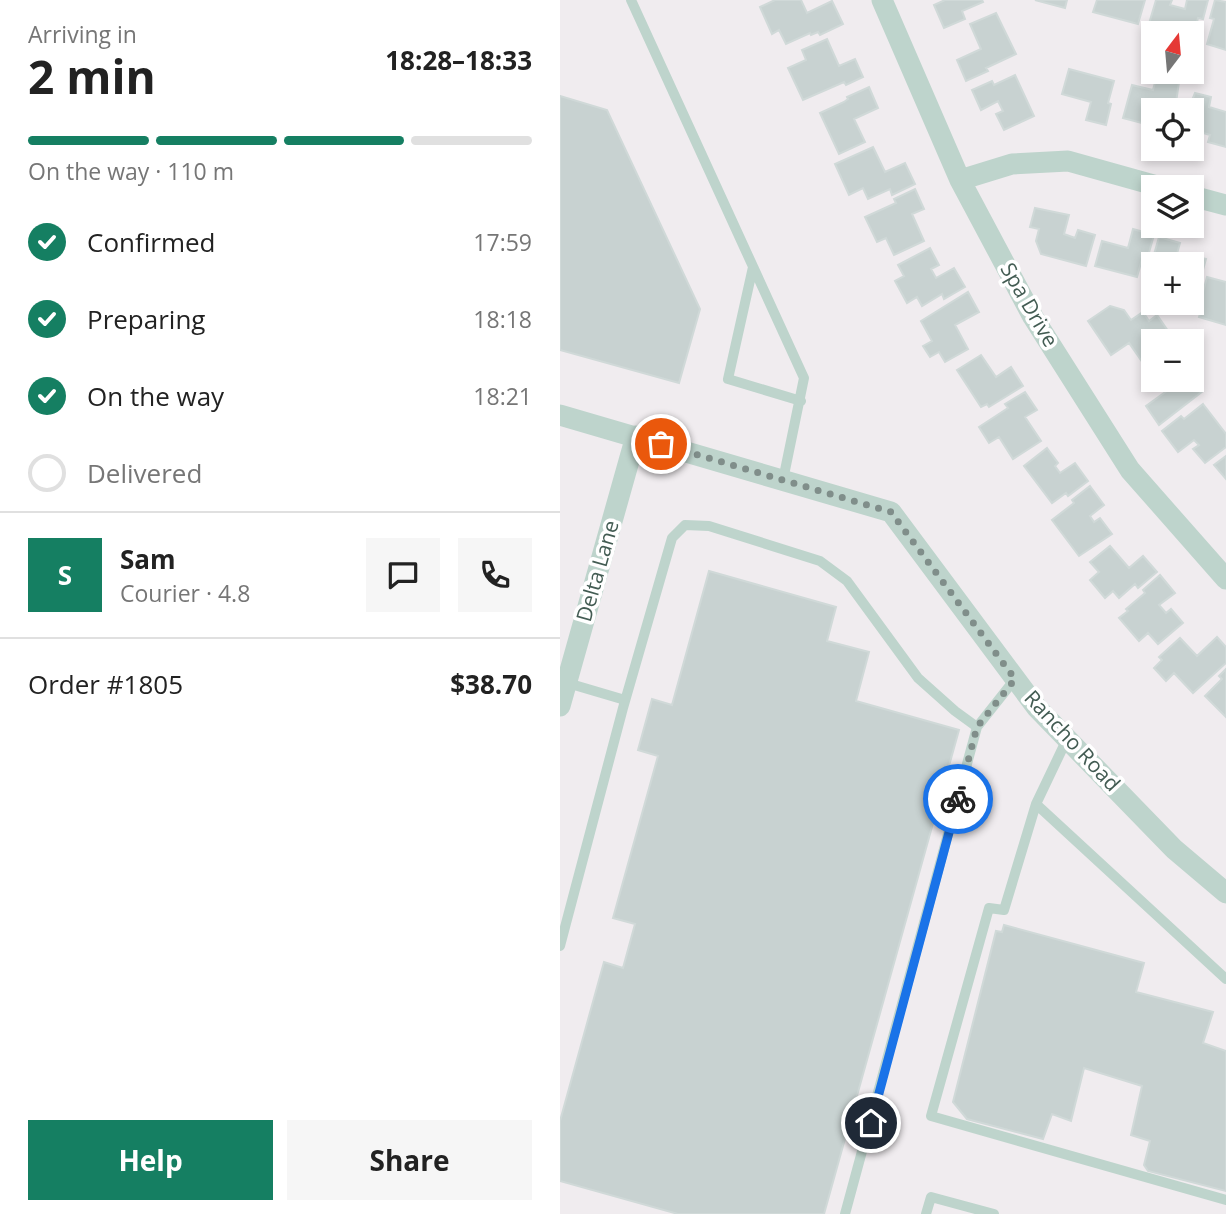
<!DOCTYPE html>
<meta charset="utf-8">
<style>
:root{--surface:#fff;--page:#f6f6f6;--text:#222;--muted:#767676;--line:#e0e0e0;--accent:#157f62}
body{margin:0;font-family:"Open Sans",sans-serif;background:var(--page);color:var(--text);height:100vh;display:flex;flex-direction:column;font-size:26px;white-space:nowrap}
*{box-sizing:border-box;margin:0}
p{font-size:23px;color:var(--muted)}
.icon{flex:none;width:38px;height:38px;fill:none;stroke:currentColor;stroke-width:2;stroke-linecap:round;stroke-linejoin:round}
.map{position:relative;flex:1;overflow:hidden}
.panel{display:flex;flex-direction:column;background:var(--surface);width:560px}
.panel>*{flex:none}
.needle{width:46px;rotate:16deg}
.buttons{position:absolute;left:581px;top:21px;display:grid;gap:14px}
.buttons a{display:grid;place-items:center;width:63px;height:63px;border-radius:0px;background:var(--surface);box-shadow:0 4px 10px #0003;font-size:35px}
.pin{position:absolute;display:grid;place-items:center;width:60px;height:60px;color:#fff;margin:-30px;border:4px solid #fff;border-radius:50%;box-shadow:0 2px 7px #0007}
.courier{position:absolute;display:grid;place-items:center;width:70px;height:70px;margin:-35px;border:5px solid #1a73e8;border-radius:50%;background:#fff;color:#222;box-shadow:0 2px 9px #0007}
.summary em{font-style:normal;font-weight:700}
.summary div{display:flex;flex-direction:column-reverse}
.summary{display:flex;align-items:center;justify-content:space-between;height:119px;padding:0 28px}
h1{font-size:46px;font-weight:700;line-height:52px}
.bar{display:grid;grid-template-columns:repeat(4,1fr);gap:10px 7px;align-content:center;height:84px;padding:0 28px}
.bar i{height:9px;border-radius:5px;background:var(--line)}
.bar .active{background:var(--accent)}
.bar p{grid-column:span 4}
.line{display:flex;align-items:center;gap:18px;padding:0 28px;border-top:2px solid var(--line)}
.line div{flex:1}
.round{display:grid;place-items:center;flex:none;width:74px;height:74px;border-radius:0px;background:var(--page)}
ol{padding:0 28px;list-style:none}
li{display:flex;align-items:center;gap:21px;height:77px}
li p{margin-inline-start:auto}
li .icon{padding:7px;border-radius:50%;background:var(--accent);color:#fff;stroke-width:4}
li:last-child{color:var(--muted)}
li i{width:38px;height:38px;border:4px solid var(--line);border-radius:50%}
.action{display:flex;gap:14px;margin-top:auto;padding:14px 28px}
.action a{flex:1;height:80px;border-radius:0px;background:var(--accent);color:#fff;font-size:28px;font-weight:700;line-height:80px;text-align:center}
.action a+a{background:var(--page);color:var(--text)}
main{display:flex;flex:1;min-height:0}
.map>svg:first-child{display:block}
.building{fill:#c8d2d1;stroke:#d0d9d8;stroke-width:2}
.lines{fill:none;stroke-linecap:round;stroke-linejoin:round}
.service{stroke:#bed4cc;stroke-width:10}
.minor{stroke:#bed4cc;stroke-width:21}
.done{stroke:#808e8a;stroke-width:7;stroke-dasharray:0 12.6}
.route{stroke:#1a73e8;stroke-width:9}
.labels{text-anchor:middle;stroke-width:7;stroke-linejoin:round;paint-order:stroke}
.street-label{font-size:21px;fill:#435c53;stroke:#fff}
</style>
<main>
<section class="panel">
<div class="summary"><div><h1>2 min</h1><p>Arriving in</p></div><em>18:28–18:33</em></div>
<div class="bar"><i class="active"></i><i class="active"></i><i class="active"></i><i></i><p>On the way · 110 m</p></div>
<ol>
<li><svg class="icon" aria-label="check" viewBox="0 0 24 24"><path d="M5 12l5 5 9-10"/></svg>Confirmed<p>17:59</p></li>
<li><svg class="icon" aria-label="check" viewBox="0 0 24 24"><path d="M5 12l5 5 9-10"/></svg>Preparing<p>18:18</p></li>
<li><svg class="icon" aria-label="check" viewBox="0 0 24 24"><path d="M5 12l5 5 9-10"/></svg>On the way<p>18:21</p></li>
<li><i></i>Delivered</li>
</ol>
<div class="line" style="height:126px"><b class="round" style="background:var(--accent);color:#fff">S</b><div><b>Sam</b><p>Courier · 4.8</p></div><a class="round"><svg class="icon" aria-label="chat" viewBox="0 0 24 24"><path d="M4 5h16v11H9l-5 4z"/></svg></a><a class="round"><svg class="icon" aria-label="phone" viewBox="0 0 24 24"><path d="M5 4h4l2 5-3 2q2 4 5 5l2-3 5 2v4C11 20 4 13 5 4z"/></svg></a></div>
<div class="line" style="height:91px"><div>Order #1805</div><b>$38.70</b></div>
<div class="action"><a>Help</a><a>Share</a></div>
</section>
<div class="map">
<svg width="666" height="1214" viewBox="0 0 666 1214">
<rect width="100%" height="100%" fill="#f0ecef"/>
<path class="building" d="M 215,0 L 241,0 L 247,13 L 272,1 L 283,24 L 260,35 L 258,32 L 251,35 L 250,33 L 226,44 L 219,30 L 212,34 L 200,7 Z
M 385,0 L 422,0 L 423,2 L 402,11 L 405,19 L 384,28 L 374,5 Z
M 475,0 L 507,0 L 505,8 Z
M 537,0 L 585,0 L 578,24 L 533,12 Z
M 596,0 L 612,0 L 610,5 L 625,9 L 627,0 L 648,0 L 643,19 L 638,18 L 633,39 L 632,33 L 610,33 L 588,27 Z
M 655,0 L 666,2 L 666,50 L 647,44 L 654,19 L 650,18 Z
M 436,13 L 456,54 L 426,68 L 428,71 L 406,81 L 397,60 L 421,49 L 410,24 Z
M 267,39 L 279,66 L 295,59 L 303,77 L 286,85 L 284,82 L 243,100 L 228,68 L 246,60 L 242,50 Z
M 509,69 L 554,81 L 548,103 L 551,104 L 546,125 L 526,120 L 531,102 L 502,94 Z
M 455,75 L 474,116 L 444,130 L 436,114 L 443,111 L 438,101 L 421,110 L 412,90 L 432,81 L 434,85 Z
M 597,75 L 619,82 L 615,110 L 593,110 L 593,139 L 588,138 L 593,119 L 584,116 L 582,123 L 563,118 L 572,85 L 593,90 Z
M 309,87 L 318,108 L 294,119 L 305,142 L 279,154 L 260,113 L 284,102 L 288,99 L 287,97 Z
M 635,93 L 651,97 L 649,107 L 666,112 L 666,147 L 648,142 L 650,135 L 640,132 L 635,151 L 625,149 L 632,149 L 632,110 L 628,110 Z
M 0,96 L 47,110 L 140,309 L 119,383 L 0,350 Z
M 313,147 L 325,172 L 345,163 L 355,184 L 332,195 L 330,189 L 308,199 L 303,188 L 289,195 L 275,164 Z
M 355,189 L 364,209 L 352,214 L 364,241 L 334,255 L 326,238 L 317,242 L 305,217 L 336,203 L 334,199 Z
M 475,208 L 509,215 L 504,234 L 515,238 L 518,230 L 535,235 L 526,266 L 481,254 L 476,241 L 479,229 L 470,227 Z
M 573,229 L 594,235 L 588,256 L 583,256 L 577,277 L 535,266 L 542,241 L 568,248 Z
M 599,237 L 620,243 L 615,261 L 625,264 L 627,254 L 646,259 L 636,295 L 632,294 L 632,264 L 596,264 L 598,259 L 593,258 Z
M 370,248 L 379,265 L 371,269 L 376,278 L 394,268 L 405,287 L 384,299 L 382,294 L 362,306 L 357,297 L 347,303 L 335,281 L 344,276 L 338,265 Z
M 647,277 L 666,282 L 666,325 L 639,317 L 643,304 L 640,303 Z
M 408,292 L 419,312 L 395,325 L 408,349 L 385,362 L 379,352 L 370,357 L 363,346 L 372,341 L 361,321 Z
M 550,306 L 564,310 L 571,320 L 583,312 L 589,321 L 597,315 L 615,341 L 593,341 L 593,361 L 585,366 L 569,343 L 551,355 L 528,321 Z
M 421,355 L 436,377 L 451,367 L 463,386 L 429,407 L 427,404 L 421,407 L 397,370 Z
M 632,375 L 643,391 L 599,425 L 586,406 L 608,390 L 601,380 L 632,380 Z
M 465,392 L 477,410 L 465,417 L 481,441 L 453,459 L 439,437 L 429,443 L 419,427 L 448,408 L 445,404 Z
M 643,404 L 666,434 L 666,447 L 645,463 L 633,449 L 639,445 L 634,440 L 618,452 L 602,431 L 621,416 L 624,419 Z
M 487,448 L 498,463 L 495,466 L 500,473 L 515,463 L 528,481 L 508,496 L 506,493 L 492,503 L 464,466 Z
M 666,456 L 666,479 L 654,465 Z
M 530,486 L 544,505 L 530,516 L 534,522 L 540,518 L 552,534 L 519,556 L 492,520 L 514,503 L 512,500 Z
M 550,546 L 569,568 L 583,556 L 597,572 L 578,588 L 575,584 L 559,598 L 553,591 L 545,598 L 530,580 L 539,572 L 530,562 Z
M 149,571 L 276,607 L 267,641 L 309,652 L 296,701 L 399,730 L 264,1214 L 118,1214 L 0,1181 L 0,1121 L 44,962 L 63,968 L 75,924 L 53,918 L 98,756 L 78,750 L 92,699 L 112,705 Z
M 600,575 L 615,593 L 599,605 L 606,613 L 611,609 L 623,623 L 598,644 L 588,633 L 579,641 L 559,618 L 568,611 L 566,609 L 585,593 L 583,590 Z
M 657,637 L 666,647 L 666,663 L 633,693 L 614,673 L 606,681 L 594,668 L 602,660 L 599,657 L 620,638 L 637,656 Z
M 666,669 L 666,717 L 645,696 L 662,679 L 659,676 Z
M 444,925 L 584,963 L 576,992 L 653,1012 L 643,1043 L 666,1051 L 666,1191 L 588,1171 L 584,1165 L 590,1141 L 571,1135 L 582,1086 L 524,1068 L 511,1121 L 492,1114 L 483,1139 L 407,1119 L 393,1102 L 436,931 L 442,932 Z"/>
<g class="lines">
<path class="service" d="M 71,0 L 244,378 L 223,480
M 193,267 L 168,379 L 241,401
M 4,682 L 65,700
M 507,739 L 476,804 L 444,910 L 429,908 L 371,1116 L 666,1200
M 476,804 L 666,979
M 0,946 L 63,708 L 112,538 L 125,525 L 149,526 L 260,561 L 287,581 L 358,678 L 395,711 L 417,727
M 285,1214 L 417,727 L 455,679
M 366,1214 L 371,1197 L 434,1214"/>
<path class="minor" d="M 322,0 L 400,180 L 473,317 L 570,470 L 666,579
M 400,180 L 452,164 L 508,161 L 601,187
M 632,196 L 666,205
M 0,415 L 331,512 L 477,708 L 614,849 L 666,893
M 0,706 L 76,436"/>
</g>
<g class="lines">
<path class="done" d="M 101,444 L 331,512 L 455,679 L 417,727 L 398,799"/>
<path class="route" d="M 311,1123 L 398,799"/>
</g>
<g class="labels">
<g class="street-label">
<text transform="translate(469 305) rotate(60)" y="7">Spa Drive</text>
<text transform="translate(38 571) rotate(-74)" y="7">Delta Lane</text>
<text transform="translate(512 741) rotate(47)" y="7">Rancho Road</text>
</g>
</g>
</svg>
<div class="buttons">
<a><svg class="needle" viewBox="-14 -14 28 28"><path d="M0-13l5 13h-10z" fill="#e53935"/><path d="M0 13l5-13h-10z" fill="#767676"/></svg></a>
<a><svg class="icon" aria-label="locate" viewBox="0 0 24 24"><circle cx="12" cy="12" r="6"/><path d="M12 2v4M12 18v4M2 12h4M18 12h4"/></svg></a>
<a><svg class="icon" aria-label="layers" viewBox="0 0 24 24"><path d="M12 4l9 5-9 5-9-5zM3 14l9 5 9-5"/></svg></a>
<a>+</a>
<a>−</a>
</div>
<div class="pin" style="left:101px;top:444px;background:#ea580c"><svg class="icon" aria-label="bag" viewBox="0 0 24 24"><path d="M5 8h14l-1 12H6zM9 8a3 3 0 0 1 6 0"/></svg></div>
<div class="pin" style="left:311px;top:1123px;background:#1f2937"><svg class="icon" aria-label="home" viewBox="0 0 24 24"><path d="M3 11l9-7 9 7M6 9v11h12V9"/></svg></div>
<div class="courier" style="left:398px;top:799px"><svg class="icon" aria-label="bike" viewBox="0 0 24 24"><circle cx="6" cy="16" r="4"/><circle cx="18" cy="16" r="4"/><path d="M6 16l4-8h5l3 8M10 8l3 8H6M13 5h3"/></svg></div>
</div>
</main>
